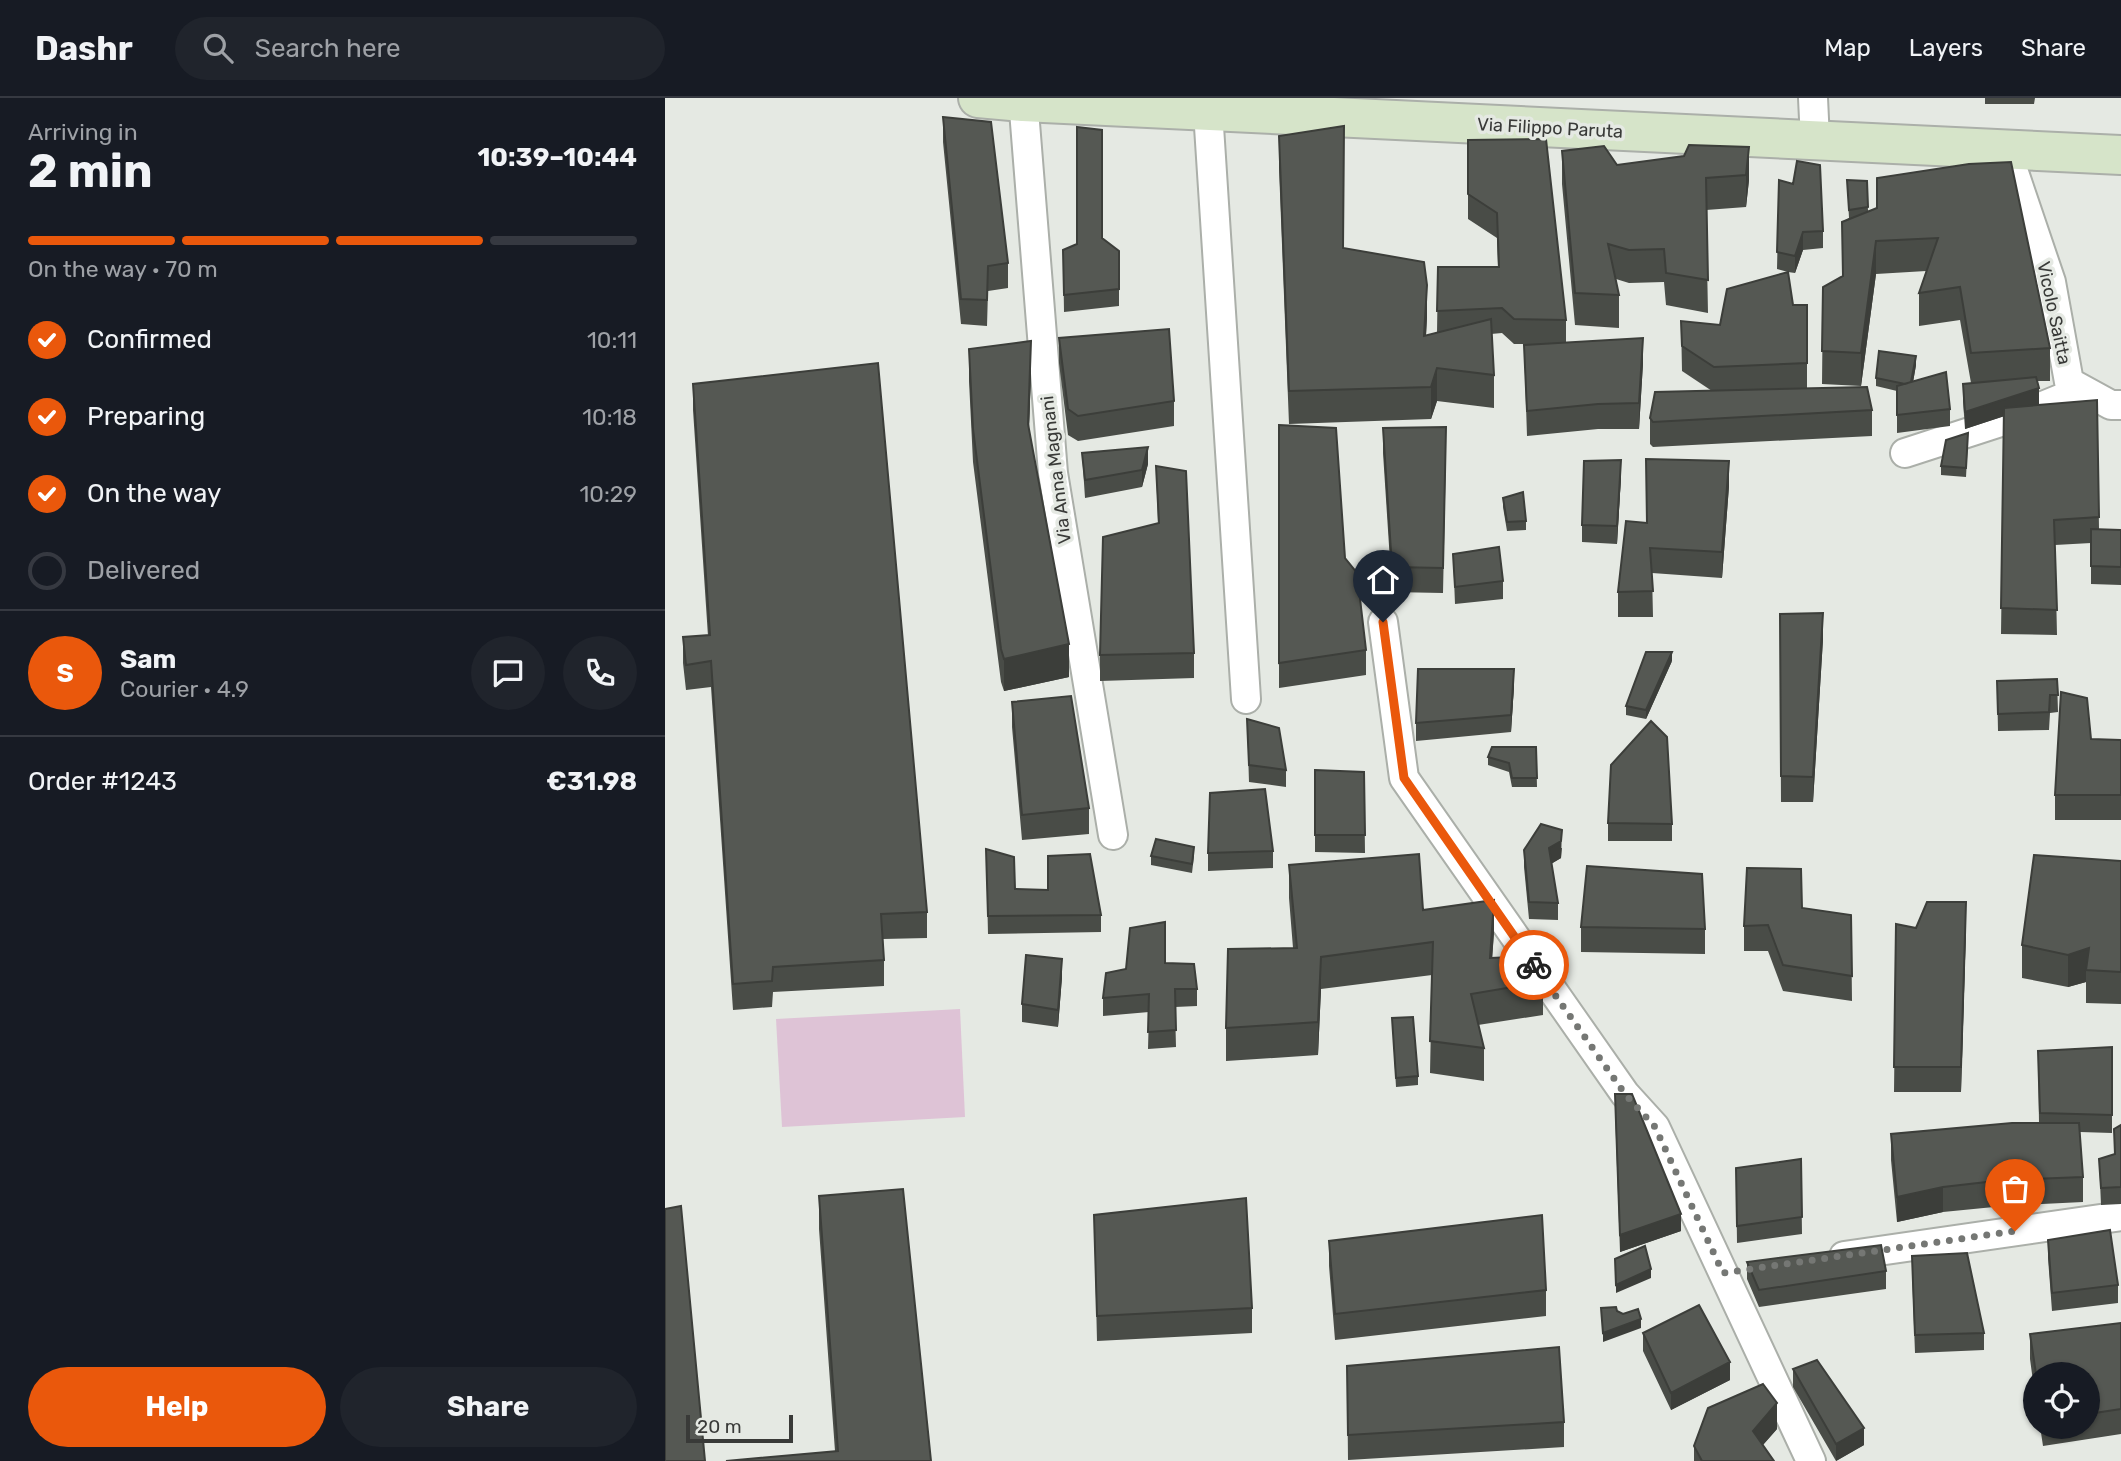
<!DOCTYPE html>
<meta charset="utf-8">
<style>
:root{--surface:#171b24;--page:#20242c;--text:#f1f3f6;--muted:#9ea1a6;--line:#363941;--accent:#ea580c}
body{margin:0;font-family:Rubik,sans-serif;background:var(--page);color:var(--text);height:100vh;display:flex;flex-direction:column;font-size:26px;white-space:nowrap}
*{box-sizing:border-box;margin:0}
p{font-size:23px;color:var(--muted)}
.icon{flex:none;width:38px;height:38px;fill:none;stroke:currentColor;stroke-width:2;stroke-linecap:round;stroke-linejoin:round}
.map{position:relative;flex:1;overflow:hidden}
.side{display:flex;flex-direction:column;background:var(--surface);width:665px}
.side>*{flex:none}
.controls{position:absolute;left:1358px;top:1264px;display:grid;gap:14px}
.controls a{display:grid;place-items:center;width:77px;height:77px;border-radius:50%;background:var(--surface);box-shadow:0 2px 5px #0004;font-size:35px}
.scale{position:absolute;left:21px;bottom:18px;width:107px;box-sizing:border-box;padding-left:7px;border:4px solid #393a38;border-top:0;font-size:19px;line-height:24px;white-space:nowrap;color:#393a38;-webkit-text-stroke:5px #e5e9e3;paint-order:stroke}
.pin{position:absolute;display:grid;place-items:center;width:60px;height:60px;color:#fff;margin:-72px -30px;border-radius:50% 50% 50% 0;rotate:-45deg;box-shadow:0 0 7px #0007}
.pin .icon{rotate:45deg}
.courier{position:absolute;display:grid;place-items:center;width:70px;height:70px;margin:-35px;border:5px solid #ea580c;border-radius:50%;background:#fff;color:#222;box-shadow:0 2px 9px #0007}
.overview em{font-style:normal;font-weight:700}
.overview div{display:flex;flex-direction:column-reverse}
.overview{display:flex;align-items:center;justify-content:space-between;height:119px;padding:0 28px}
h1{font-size:46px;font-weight:700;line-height:52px}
.bar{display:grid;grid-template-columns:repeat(4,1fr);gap:10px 7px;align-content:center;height:84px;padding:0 28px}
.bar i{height:9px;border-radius:5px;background:var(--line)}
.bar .on{background:var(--accent)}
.bar p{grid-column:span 4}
.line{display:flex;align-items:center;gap:18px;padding:0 28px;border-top:2px solid var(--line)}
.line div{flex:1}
.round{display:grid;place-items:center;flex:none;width:74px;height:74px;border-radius:37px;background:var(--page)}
ol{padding:0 28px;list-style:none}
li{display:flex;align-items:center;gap:21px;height:77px}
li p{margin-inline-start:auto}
li .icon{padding:7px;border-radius:50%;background:var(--accent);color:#fff;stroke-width:4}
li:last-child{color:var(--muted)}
li i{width:38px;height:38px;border:4px solid var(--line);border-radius:50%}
.button{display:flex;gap:14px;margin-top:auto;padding:14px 28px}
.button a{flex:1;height:80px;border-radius:42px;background:var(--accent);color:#fff;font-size:28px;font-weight:700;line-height:80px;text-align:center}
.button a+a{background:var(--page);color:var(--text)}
header{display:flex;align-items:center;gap:42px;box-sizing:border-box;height:98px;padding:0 35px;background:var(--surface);border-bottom:2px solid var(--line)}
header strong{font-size:33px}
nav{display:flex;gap:38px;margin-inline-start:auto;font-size:24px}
.search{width:490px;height:63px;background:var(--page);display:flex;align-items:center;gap:18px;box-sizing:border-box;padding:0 24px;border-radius:38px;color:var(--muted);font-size:26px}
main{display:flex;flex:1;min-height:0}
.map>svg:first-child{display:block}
.green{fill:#dec3d6}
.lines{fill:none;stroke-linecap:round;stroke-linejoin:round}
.street-casing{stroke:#abafa9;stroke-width:32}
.secondary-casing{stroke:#abafa9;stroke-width:42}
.street{stroke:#fff;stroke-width:28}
.secondary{stroke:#d6e4c9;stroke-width:38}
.wall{fill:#494c47}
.shaded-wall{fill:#3c3e3a}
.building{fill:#555853;stroke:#3c3e3a;stroke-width:2}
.done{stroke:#757774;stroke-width:7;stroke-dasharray:0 12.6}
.route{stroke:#ea580c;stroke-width:9}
.labels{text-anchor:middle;stroke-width:7;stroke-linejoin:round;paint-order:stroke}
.street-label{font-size:18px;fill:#393a38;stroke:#e5e9e3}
</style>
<header>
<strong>Dashr</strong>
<div class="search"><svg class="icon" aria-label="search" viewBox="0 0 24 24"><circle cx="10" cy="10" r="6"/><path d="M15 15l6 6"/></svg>Search here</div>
<nav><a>Map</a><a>Layers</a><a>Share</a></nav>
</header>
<main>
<section class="side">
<div class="overview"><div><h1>2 min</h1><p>Arriving in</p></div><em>10:39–10:44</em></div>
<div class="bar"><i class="on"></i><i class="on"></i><i class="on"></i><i></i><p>On the way · 70 m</p></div>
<ol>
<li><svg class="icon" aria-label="check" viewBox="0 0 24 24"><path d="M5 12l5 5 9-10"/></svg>Confirmed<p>10:11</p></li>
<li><svg class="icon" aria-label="check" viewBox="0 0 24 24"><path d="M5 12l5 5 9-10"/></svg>Preparing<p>10:18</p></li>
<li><svg class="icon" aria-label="check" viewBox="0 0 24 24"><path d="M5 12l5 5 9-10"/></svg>On the way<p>10:29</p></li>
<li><i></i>Delivered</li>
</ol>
<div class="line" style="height:126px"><b class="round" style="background:var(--accent);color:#fff">S</b><div><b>Sam</b><p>Courier · 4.9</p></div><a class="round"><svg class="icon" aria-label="chat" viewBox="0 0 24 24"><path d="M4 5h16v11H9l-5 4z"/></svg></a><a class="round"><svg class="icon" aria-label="phone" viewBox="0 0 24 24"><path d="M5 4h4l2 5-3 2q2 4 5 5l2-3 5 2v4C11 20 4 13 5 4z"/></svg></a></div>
<div class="line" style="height:91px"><div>Order #1243</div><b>€31.98</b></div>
<div class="button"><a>Help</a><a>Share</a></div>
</section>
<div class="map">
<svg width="1456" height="1363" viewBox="0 0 1456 1363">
<rect width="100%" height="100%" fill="#e5e9e3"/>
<path class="green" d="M 295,911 L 300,1019 L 117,1029 L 111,921 Z"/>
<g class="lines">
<g class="street-casing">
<path id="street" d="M 358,0 L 388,375 L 448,737
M 1148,0 L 1150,42
M 543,13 L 581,601
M 1341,51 L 1386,184 L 1404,284 L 1446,307 L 1456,307
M 1240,355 L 1351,319 L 1417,292
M 718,524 L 739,680 L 960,996 L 990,1029 L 1146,1363
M 1179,1158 L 1456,1118"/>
</g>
<g class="secondary-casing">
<path id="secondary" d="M 313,0 L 358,4 L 1456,57"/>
</g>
<use href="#street" class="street"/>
<use href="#secondary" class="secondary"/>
</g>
<path class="wall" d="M 1320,0 L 1370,0 L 1369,6 L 1320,6 Z
M 278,19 L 343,165 L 343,190 L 323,193 L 322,228 L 296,226 L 278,44 Z
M 614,38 L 678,150 L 762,219 L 761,238 L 772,235 L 773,169 L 833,169 L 832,140 L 803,121 L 803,42 L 901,222 L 901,245 L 978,265 L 974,331 L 933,331 L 862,338 L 859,247 L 873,246 L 849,246 L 837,235 L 826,236 L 829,277 L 829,310 L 772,303 L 766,321 L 624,326 L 614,70 Z
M 1084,49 L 1084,82 L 1081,109 L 1041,112 L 1043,215 L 1001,207 L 999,184 L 964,185 L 951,181 L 954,197 L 954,230 L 910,227 L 897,86 L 897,53 L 952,67 Z
M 1212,80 L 1385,250 L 1385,283 L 1373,283 L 1374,307 L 1432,302 L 1434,431 L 1456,432 L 1456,487 L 1426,486 L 1426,445 L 1390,447 L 1392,537 L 1336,536 L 1339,318 L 1300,331 L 1298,303 L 1298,286 L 1306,285 L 1295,222 L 1254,228 L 1254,195 L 1261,173 L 1211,176 L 1196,288 L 1157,286 L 1158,189 L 1178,178 L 1177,124 L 1184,120 L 1182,82 L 1202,83 L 1203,113 L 1212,110 Z
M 1114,82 L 1158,133 L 1158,150 L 1138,152 L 1130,175 L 1123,174 L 1128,207 L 1142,207 L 1142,290 L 1096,292 L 1207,312 L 1207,338 L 988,349 L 985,346 L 985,320 L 1047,293 L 1017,273 L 1016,223 L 1055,227 L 1123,174 L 1112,171 Z
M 437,140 L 454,153 L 454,208 L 399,214 L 398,152 L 412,146 Z
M 394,240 L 509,303 L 509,328 L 413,343 L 403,337 L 394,265 Z
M 304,251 L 366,275 L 364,330 L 404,579 L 339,593 L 336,584 L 308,364 L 304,283 Z
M 1251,267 L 1248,284 L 1285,311 L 1285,328 L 1232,335 L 1232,293 L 1211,288 L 1211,280 Z
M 28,286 L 262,814 L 262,840 L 218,841 L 219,862 L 219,888 L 108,894 L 107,909 L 68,912 L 46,589 L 21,592 L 18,565 L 18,539 L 43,538 L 28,312 Z
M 614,327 L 680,460 L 701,552 L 701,577 L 614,590 Z
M 718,330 L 781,355 L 778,495 L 727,494 L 718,355 Z
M 1303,343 L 1301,379 L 1276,377 L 1276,368 Z
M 417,355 L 483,366 L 477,389 L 420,400 Z
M 491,368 L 529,555 L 529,580 L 435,583 L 435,557 L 493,426 Z
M 956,379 L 952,446 L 917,444 L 917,427 Z
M 1064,388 L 1057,480 L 987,475 L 988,519 L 953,519 L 953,494 L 982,425 Z
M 838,400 L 861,423 L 861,432 L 842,433 L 838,409 Z
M 788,456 L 838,483 L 838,501 L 790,506 Z
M 1115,516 L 1158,541 L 1148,704 L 1116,704 Z
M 1007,563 L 981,621 L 961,617 L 961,608 Z
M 1392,581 L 1393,614 L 1385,615 L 1384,632 L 1333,633 L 1332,583 Z
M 849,588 L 846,634 L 751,643 L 751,625 Z
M 347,604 L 424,710 L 424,736 L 357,742 L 347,629 Z
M 582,621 L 621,672 L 621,689 L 584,684 Z
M 1426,641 L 1456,642 L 1456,722 L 1390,722 L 1390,697 Z
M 871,649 L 872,689 L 847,689 L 844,674 L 823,667 L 823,659 Z
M 650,672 L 699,674 L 700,755 L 650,754 Z
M 943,725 L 1007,726 L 1007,743 L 943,743 Z
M 897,750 L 896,760 L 886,766 L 893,805 L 893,822 L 864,821 L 859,769 L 859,752 Z
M 321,751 L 350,791 L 436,817 L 436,834 L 323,836 Z
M 608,753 L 608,770 L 543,773 L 543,755 Z
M 486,758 L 529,758 L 527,775 L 486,767 Z
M 1456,763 L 1456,906 L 1421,905 L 1421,884 L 1403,889 L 1357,880 L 1357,847 Z
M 624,767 L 758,812 L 829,834 L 827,860 L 878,884 L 878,917 L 813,927 L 819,950 L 819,983 L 765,975 L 767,877 L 656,891 L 653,957 L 561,963 L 561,930 L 628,850 L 624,800 Z
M 1137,810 L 1186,817 L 1187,903 L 1118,893 L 1103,853 L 1079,853 L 1079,828 Z
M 1231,826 L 1251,830 L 1301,830 L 1296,994 L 1229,994 Z
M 916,829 L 1040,831 L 1040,856 L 916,854 Z
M 500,865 L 532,891 L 532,908 L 510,909 L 511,949 L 483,951 L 484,914 L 438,918 L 438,900 Z
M 397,879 L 393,929 L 357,924 L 357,906 Z
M 727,920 L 753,978 L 753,987 L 731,989 Z
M 1447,949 L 1447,1035 L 1415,1034 L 1418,1079 L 1418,1104 L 1339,1108 L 1278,1114 L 1232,1124 L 1226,1062 L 1226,1036 L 1374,1025 L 1373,953 Z
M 950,996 L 1016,1133 L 955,1154 L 950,1013 Z
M 1456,1027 L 1456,1106 L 1436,1107 L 1434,1061 L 1449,1056 L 1449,1031 Z
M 1136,1061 L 1137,1136 L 1072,1145 L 1071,1070 Z
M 154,1098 L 266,1363 L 170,1353 L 154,1131 Z
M 429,1117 L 587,1210 L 587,1235 L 432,1243 Z
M 1383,1142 L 1453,1187 L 1453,1205 L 1387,1213 L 1383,1160 Z
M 664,1143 L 881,1192 L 881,1218 L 670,1242 L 664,1168 Z
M 1082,1164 L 1221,1173 L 1221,1191 L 1094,1209 L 1082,1181 Z
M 1247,1175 L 1319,1235 L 1319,1252 L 1250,1255 Z
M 1456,1225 L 1456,1336 L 1378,1348 L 1375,1328 L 1423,1328 L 1423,1276 L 1370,1276 L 1370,1298 L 1365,1261 L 1365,1236 Z
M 978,1235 L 1065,1282 L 1006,1312 L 978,1253 Z
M 682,1268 L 899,1324 L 899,1349 L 683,1362 Z
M 1128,1271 L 1199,1347 L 1171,1363 L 1128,1289 Z
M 1112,1331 L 1098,1347 L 1109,1363 L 1029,1363 L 1029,1348 Z"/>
<path class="shaded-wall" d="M 1084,49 L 1084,82 L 1081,109 L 1081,77 Z
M 1138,134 L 1138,152 L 1130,175 L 1130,158 Z
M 1211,143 L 1211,176 L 1196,288 L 1196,255 Z
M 762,187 L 762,219 L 759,271 L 759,238 Z
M 978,240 L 978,265 L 974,331 L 974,305 Z
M 366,243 L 366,275 L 363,358 L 363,326 Z
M 1251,258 L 1251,267 L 1246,296 L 1246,287 Z
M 772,270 L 772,303 L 766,321 L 766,289 Z
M 1374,290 L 1374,307 L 1300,331 L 1300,314 Z
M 483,349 L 483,366 L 477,389 L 477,372 Z
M 956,362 L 956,379 L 952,446 L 952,428 Z
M 1064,363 L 1064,388 L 1057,480 L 1057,454 Z
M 1158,515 L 1158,541 L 1148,704 L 1148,679 Z
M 404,546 L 404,579 L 339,593 L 339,561 Z
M 1007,554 L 1007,563 L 981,621 L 981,612 Z
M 849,571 L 849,588 L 846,634 L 846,617 Z
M 897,732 L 896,760 L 884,767 L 884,750 Z
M 829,802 L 829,834 L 825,892 L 825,860 Z
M 1301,804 L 1301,830 L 1296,994 L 1296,969 Z
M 1424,850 L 1421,872 L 1421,884 L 1403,889 L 1403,857 Z
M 656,859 L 656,891 L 653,957 L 653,924 Z
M 397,861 L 397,879 L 393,929 L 393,912 Z
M 1278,1089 L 1278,1114 L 1232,1124 L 1232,1099 Z
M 1016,1116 L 1016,1133 L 955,1154 L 955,1137 Z
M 986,1171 L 986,1180 L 951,1195 L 951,1187 Z
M 976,1221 L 976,1230 L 938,1244 L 938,1235 Z
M 1065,1264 L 1065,1282 L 1006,1312 L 1006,1295 Z
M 1112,1305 L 1112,1331 L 1088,1358 L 1088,1333 Z
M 1199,1330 L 1199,1347 L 1171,1363 L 1171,1346 Z"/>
<path class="building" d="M 278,19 L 326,24 L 343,165 L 323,168 L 322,202 L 296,201 Z
M 679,28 L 678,150 L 759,164 L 762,187 L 759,238 L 826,221 L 829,277 L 772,270 L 766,289 L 624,293 L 614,38 Z
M 412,29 L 437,32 L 437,140 L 454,153 L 454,191 L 399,197 L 398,152 L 412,146 Z
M 881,41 L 901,222 L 849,221 L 837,210 L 772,213 L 773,169 L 834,169 L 832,115 L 803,96 L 803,42 Z
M 1024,47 L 1084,49 L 1081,77 L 1041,80 L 1043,182 L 1001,175 L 999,151 L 964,152 L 943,146 L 954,197 L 910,195 L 897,53 L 939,48 L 952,67 L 1019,58 Z
M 1132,63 L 1155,67 L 1158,133 L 1138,134 L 1130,158 L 1112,154 L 1114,82 L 1128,86 Z
M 1346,64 L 1385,250 L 1306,255 L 1295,189 L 1254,195 L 1273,140 L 1211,143 L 1196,255 L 1157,253 L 1158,189 L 1178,178 L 1177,124 L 1212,110 L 1212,80 L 1304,66 Z
M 1182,82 L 1202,83 L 1203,109 L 1184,112 Z
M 1123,174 L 1128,207 L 1142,207 L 1142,265 L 1049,269 L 1017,248 L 1016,223 L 1055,227 L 1062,191 Z
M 504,231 L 509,303 L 413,318 L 403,311 L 394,240 Z
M 978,240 L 974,305 L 933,306 L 862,313 L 859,247 Z
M 366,243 L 363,326 L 404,546 L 339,561 L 336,551 L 308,331 L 304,251 Z
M 1214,253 L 1251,258 L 1246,284 L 1240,286 L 1211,280 Z
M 213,265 L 262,814 L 216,816 L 219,862 L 108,869 L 107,883 L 68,886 L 46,563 L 21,567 L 18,539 L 45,537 L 28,286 Z
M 1281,274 L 1285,311 L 1232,317 L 1232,288 Z
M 1371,279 L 1374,290 L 1300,314 L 1298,286 Z
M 1202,289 L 1207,312 L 988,324 L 985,320 L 990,294 Z
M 1432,302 L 1434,419 L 1389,422 L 1392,512 L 1336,510 L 1339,310 Z
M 614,327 L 671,330 L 680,460 L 692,475 L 701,552 L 614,565 Z
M 781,329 L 778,470 L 727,469 L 718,330 Z
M 1303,335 L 1301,370 L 1276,368 L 1281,342 Z
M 483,349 L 477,372 L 420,382 L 417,355 Z
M 981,361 L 1064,363 L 1057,454 L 985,450 L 988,493 L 953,494 L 961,423 L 982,425 Z
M 956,362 L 952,428 L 917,427 L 919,363 Z
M 491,368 L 521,373 L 529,555 L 435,557 L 438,439 L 494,425 Z
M 858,394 L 861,423 L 842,424 L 838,400 Z
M 1426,431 L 1456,432 L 1456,469 L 1426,468 Z
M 834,449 L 838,483 L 790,489 L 788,456 Z
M 1158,515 L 1148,679 L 1116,678 L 1115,516 Z
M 981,554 L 1007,554 L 981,612 L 961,608 Z
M 753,571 L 849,571 L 846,617 L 751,625 Z
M 1392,581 L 1393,597 L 1385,597 L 1384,614 L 1333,616 L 1332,583 Z
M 1396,594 L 1422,600 L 1426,641 L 1456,642 L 1456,697 L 1390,697 Z
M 406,598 L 424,710 L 357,717 L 347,604 Z
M 582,621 L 614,630 L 621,672 L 584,667 Z
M 986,623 L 1002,639 L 1007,726 L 943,725 L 946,667 Z
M 827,649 L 871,649 L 872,680 L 847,680 L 844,665 L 823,659 Z
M 650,672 L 699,674 L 700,737 L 650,737 Z
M 600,691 L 608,753 L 543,755 L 545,695 Z
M 876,726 L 897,732 L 896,743 L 884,750 L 893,805 L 864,804 L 859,752 Z
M 491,741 L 529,749 L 527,766 L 486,758 Z
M 321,751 L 349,759 L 350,791 L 383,792 L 383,758 L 425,756 L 436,817 L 323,818 Z
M 754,756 L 758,812 L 829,802 L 825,860 L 877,858 L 878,884 L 806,896 L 819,950 L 765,943 L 768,844 L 656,859 L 653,924 L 561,930 L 563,851 L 632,850 L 624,767 Z
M 1369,757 L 1456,763 L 1456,874 L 1421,872 L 1424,850 L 1403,857 L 1357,847 Z
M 922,768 L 1037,776 L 1040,831 L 916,829 Z
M 1082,770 L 1136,771 L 1137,810 L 1186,817 L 1187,878 L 1118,867 L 1103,827 L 1079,828 Z
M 1262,804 L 1301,804 L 1296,969 L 1229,969 L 1231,826 L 1251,830 Z
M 500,824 L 500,865 L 529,866 L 532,891 L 510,891 L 511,932 L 483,934 L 484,896 L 438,900 L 441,875 L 461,871 L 465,830 Z
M 361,857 L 397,861 L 393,912 L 357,906 Z
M 748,919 L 753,978 L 731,980 L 727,920 Z
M 1447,949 L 1447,1017 L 1375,1015 L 1373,953 Z
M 950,996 L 967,996 L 1016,1116 L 955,1137 Z
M 1347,1025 L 1414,1025 L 1418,1079 L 1339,1082 L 1278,1089 L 1232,1099 L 1226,1036 Z
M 1456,1027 L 1456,1089 L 1436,1090 L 1434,1061 L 1450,1056 L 1449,1031 Z
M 1136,1061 L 1137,1119 L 1072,1128 L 1071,1070 Z
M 238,1091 L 266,1363 L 61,1363 L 173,1353 L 154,1098 Z
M 581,1100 L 587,1210 L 432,1218 L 429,1117 Z
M 16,1108 L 40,1363 L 0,1363 L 0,1111 Z
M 877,1117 L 881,1192 L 670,1216 L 664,1143 Z
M 1445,1132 L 1453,1187 L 1387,1195 L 1383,1142 Z
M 1216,1147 L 1221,1173 L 1094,1192 L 1082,1164 Z
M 980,1148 L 986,1171 L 951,1187 L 950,1161 Z
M 1302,1155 L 1319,1235 L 1250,1237 L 1247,1158 Z
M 1034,1207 L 1065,1264 L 1006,1295 L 978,1235 Z
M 951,1209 L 952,1213 L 958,1216 L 973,1211 L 976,1221 L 938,1235 L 936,1210 Z
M 1456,1225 L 1456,1311 L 1423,1316 L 1423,1276 L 1371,1276 L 1365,1236 Z
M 894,1249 L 899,1324 L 683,1337 L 682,1268 Z
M 1152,1262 L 1199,1330 L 1171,1346 L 1128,1271 Z
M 1098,1286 L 1112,1305 L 1088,1333 L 1109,1363 L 1037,1363 L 1029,1348 L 1043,1310 Z"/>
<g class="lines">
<path class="done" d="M 869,867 L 960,996 L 990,1029 L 1058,1175 L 1350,1133"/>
<path class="route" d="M 718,524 L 739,680 L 869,867"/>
</g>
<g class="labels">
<g class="street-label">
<text transform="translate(885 30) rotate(3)" y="6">Via Filippo Paruta</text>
<text transform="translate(1389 215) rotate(78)" y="6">Vicolo Saitta</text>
<text transform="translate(391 372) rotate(-97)" y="6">Via Anna Magnani</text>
</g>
</g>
</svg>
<div class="controls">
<a><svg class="icon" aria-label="locate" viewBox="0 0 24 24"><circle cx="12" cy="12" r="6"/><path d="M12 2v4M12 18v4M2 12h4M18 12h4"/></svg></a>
</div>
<div class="scale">20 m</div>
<div class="pin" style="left:1350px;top:1133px;background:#ea580c"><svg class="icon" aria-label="bag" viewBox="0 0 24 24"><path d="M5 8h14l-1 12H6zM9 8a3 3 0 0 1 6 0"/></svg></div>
<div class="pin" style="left:718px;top:524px;background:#1f2937"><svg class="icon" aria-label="home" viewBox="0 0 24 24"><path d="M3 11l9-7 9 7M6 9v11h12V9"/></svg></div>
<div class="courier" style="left:869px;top:867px"><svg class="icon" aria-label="bike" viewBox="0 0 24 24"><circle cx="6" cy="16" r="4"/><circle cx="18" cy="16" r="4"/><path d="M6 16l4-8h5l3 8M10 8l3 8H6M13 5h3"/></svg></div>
</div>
</main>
